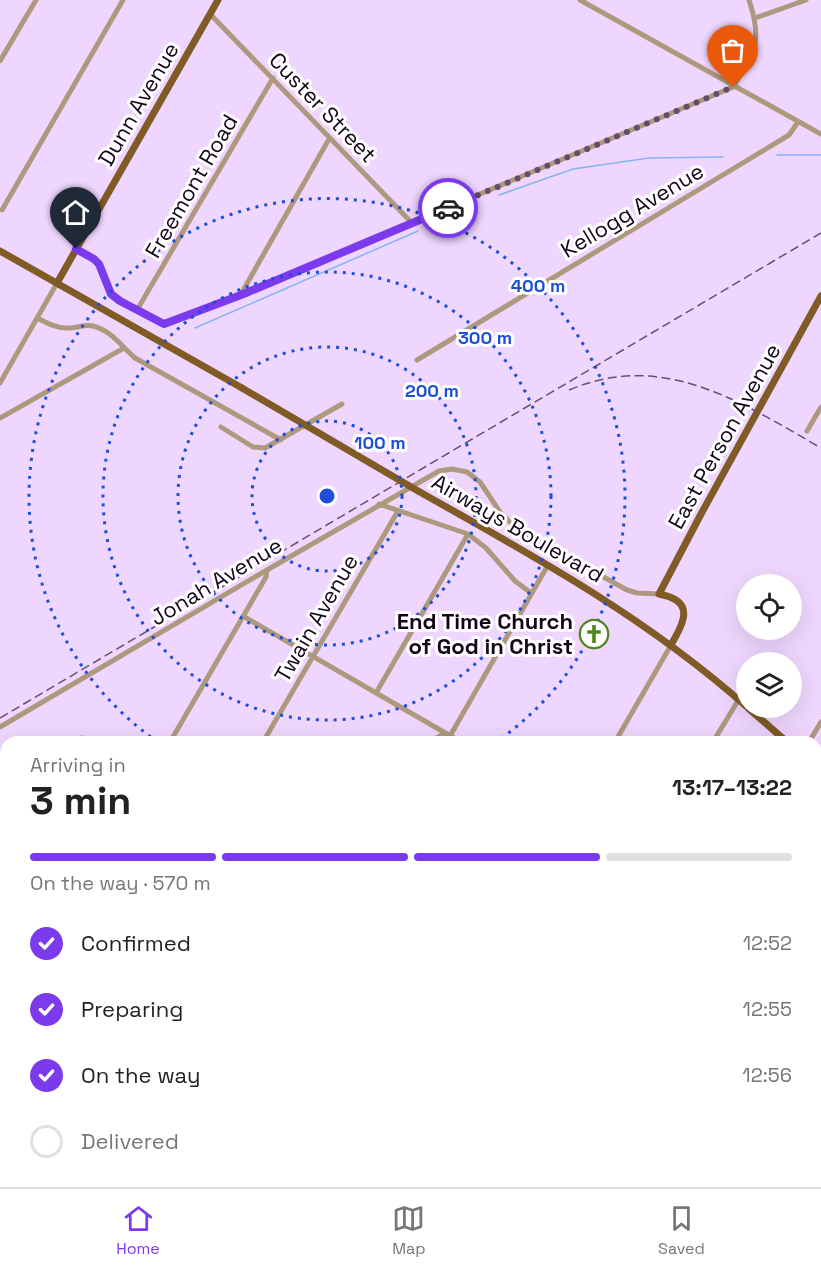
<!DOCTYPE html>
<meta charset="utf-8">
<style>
:root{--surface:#fff;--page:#f2f2f2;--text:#222;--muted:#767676;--line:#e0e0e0;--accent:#7c3aed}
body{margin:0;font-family:"Space Grotesk",sans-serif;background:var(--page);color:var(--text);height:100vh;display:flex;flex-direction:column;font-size:22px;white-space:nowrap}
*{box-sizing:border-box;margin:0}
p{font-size:20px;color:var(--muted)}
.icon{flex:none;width:33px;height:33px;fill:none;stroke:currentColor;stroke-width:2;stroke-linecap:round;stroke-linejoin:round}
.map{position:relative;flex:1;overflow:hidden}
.panel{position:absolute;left:0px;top:736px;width:822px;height:452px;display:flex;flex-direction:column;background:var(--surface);border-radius:18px 18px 0 0;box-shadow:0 6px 24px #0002}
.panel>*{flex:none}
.fabs{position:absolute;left:736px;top:574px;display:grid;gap:12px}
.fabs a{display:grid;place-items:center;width:66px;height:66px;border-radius:50%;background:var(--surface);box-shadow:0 6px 24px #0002;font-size:30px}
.pin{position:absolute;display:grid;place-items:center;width:51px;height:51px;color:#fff;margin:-62px -26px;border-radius:50% 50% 50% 0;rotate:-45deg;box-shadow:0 0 6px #0007}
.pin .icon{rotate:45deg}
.courier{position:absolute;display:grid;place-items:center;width:60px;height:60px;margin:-30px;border:4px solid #7c3aed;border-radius:50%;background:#fff;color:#222;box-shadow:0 2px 8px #0007}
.head em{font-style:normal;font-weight:800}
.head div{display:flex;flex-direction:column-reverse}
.head{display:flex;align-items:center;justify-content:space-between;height:102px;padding:0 30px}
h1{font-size:39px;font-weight:800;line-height:45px}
.bar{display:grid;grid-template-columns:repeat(4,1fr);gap:9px 6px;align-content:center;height:72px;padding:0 30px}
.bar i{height:8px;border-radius:4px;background:var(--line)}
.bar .on{background:var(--accent)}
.bar p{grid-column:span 4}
ol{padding:0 30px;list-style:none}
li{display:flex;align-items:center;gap:18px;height:66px}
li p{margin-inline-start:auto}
li .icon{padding:6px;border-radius:50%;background:var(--accent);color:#fff;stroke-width:4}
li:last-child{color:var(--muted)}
li i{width:33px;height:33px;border:3px solid var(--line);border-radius:50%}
.menu{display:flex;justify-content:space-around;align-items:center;height:84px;border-top:2px solid var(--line);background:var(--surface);font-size:16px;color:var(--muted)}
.menu a{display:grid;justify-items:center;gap:3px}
.menu .on{color:var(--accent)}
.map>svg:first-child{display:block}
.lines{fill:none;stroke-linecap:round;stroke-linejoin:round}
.stream{stroke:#84b6f0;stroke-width:1.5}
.minor{stroke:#ae987e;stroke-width:5}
.major{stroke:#805b26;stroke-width:7}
.rail{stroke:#63516d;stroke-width:1.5;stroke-dasharray:9 4.5;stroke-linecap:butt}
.major-bridge{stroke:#805b26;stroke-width:7}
.done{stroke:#604e6a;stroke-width:6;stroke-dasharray:0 10.8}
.route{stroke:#7c3aed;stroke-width:8}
.ring{fill:none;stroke:#1d4ed8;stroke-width:3;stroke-dasharray:3 6}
.labels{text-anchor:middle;stroke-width:6;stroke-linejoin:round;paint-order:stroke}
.street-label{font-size:22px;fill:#13051a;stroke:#fff}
.poi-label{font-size:22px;font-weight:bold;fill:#13051a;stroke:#fff;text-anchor:end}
.centre{fill:#1d4ed8;stroke:#fff;stroke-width:3}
.ring-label{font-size:18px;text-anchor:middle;font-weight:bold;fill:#1d4ed8;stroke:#fff;stroke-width:6;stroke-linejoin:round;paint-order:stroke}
</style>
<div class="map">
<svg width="821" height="1187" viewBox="0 0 821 1187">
<rect width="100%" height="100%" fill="#efd6fe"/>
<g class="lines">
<path class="stream" d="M 777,155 L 821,155
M 499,195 L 573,169 L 649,158 L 723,157
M 195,328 L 418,231"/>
<path class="minor" d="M 580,0 L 821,134
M 210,14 L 412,223
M 755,18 L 806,0
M 0,61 L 36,0
M 2,210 L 123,0
M 76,249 L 99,264 L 111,294 L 120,301 L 164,325 L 241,295 L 733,87 C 755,51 763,42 749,0
M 241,294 L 329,139
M 137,310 L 273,78
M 37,318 C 47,323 58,329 69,328 C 77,328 85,324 93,326 C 112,331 121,346 135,358 L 281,440
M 417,360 L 789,135 L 798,122
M 0,383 L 57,283
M 0,418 L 124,348
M 221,427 L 253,447 L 265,448 L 342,404
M 807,431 L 821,407
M 379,504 L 468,534 L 486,548 L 515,581 L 531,593
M 243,616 L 461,742
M 376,693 L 468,534
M 0,727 L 267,570 L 439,471 L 452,469 L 467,472 L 480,482 L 500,512 L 517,529 L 627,590 L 637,593 L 659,594
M 450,736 L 548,565
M 61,742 L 82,738 L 100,742
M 170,742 L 266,577 L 267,570
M 263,742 L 398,511
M 430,742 L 445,733
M 615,742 L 671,645
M 713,742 L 739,699
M 809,742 L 821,722
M 0,779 L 6,775
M 0,872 L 6,862
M 816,882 L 821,874
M 816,929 L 821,931
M 0,1031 L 6,1021
M 816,1045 L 821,1048
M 816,1090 L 821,1086
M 291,1182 L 301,1187
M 750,1182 L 758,1187
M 4,1187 L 7,1182
M 98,1187 L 101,1182
M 191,1187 L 194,1182"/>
<path class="major" d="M 0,251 L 242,388
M 57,283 L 218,0
M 418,491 C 534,556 647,618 747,707
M 671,645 C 684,622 696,601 659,594 L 701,514 L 821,296
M 748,708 L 787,742
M 816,768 L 821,773
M 816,1017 L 821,1015
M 472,1187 L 481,1182"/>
<path class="rail" d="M 569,390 C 663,350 741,402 821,448
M 0,718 L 821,233"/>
<path class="major-bridge" d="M 242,388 L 418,491"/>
</g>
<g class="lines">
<path class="done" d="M 448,208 L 733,87"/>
<path class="route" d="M 76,249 L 94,259 L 99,264 L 111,294 L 120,301 L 164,324 L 241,295 L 448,208"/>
</g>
<g class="ring">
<circle cx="327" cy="496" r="75"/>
<circle cx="327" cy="496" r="149"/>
<circle cx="327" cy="496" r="224"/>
<path d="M158 742A298 298 0 1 1 496 742"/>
</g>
<defs>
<g id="church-ring" transform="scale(1.5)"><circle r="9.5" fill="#fff" stroke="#51861d" stroke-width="1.5"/><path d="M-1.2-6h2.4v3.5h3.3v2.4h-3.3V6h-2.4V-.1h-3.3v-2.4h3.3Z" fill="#51861d"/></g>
</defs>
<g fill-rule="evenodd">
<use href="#church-ring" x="594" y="634"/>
</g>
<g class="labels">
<g class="street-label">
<text transform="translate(138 104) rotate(-60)" y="8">Dunn Avenue</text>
<text transform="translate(323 107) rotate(46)" y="8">Custer Street</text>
<text transform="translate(191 186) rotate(-60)" y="8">Freemont Road</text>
<text transform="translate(632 210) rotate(-31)" y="8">Kellogg Avenue</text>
<text transform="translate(724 436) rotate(-61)" y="8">East Person Avenue</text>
<text transform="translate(518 528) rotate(30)" y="8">Airways Boulevard</text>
<text transform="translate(216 581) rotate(-31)" y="8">Jonah Avenue</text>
<text transform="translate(316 618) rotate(-60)" y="8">Twain Avenue</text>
</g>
<g class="poi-label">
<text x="573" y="629">End Time Church<tspan x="573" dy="25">of God in Christ</tspan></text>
</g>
</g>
<circle cx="327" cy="496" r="9" class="centre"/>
<g class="ring-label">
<text x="538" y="292">400 m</text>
<text x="485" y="344">300 m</text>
<text x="432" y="397">200 m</text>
<text x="380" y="449">100 m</text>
</g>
</svg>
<div class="fabs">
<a><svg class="icon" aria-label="locate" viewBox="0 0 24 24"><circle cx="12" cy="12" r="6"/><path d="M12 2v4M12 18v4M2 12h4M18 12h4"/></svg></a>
<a><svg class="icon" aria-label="layers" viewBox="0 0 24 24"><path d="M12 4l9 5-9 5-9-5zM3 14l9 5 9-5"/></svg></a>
</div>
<div class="pin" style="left:733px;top:87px;background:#ea580c"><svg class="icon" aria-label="bag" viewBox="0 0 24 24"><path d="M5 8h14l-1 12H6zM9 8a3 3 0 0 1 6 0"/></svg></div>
<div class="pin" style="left:76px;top:249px;background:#1f2937"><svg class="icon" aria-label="home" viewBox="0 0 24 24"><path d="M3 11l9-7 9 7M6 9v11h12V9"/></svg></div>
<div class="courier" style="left:448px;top:208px"><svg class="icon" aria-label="car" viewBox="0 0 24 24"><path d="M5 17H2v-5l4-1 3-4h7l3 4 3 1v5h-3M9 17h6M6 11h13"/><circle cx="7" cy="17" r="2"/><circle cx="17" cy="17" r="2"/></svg></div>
<section class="panel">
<div class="head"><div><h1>3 min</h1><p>Arriving in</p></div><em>13:17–13:22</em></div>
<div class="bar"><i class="on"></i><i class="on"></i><i class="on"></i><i></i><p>On the way · 570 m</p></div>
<ol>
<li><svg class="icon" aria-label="check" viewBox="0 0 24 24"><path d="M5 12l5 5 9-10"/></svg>Confirmed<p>12:52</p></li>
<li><svg class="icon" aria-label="check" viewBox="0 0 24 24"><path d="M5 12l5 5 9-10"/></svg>Preparing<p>12:55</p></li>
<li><svg class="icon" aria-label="check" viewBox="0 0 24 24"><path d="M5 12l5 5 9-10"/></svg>On the way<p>12:56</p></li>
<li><i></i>Delivered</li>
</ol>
</section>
</div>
<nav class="menu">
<a class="on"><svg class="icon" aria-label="home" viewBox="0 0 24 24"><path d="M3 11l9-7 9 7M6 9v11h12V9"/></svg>Home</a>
<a><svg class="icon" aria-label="map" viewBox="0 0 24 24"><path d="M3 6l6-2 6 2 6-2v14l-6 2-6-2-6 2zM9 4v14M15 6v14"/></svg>Map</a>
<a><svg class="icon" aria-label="saved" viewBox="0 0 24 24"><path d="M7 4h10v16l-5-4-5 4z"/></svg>Saved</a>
</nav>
